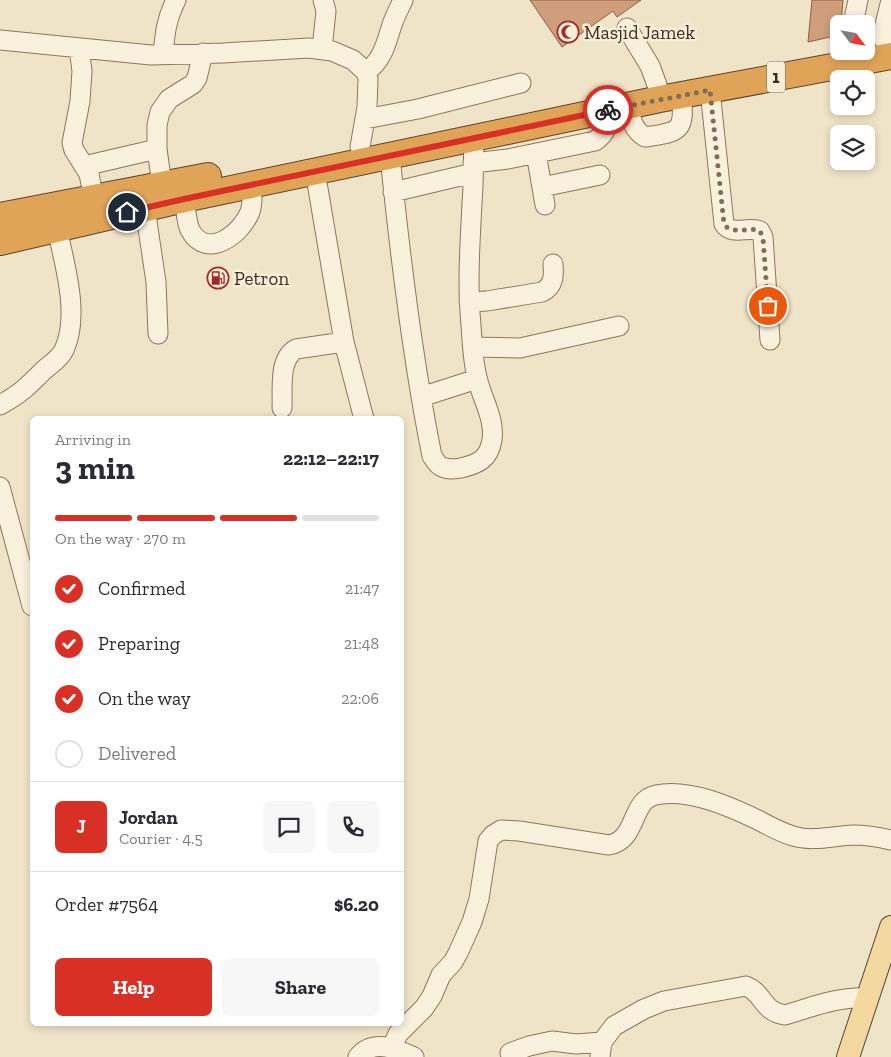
<!DOCTYPE html>
<meta charset="utf-8">
<style>
:root{--surface:#fff;--page:#f7f7f7;--text:#2b2b33;--muted:#7c7c81;--line:#e1e1e2;--accent:#d93025}
body{margin:0;font-family:"Zilla Slab",serif;background:var(--page);color:var(--text);height:100vh;display:flex;flex-direction:column;font-size:19px;white-space:nowrap}
*{box-sizing:border-box;margin:0}
p{font-size:16px;color:var(--muted)}
.icon{flex:none;width:28px;height:28px;fill:none;stroke:currentColor;stroke-width:2;stroke-linecap:round;stroke-linejoin:round}
.map{position:relative;flex:1;overflow:hidden}
.side{position:absolute;left:30px;top:416px;width:374px;height:610px;display:flex;flex-direction:column;background:var(--surface);border-radius:8px;box-shadow:0 2px 8px #0003}
.side>*{flex:none}
.needle{width:32px;rotate:121deg}
.buttons{position:absolute;left:830px;top:15px;display:grid;gap:10px}
.buttons a{display:grid;place-items:center;width:45px;height:45px;border-radius:8px;background:var(--surface);box-shadow:0 2px 8px #0003;font-size:25px}
.pin{position:absolute;display:grid;place-items:center;width:42px;height:42px;color:#fff;margin:-21px;border:2px solid #fff;border-radius:50%;box-shadow:0 1px 5px #0007}
.courier{position:absolute;display:grid;place-items:center;width:50px;height:50px;margin:-25px;border:4px solid #d93025;border-radius:50%;background:#fff;color:#222;box-shadow:0 1px 6px #0007}
.headline em{font-style:normal;font-weight:800}
.headline div{display:flex;flex-direction:column-reverse}
.headline{display:flex;align-items:center;justify-content:space-between;height:85px;padding:0 25px}
h1{font-size:32px;font-weight:800;line-height:38px}
.bar{display:grid;grid-template-columns:repeat(4,1fr);gap:8px 5px;align-content:center;height:60px;padding:0 25px}
.bar i{height:6px;border-radius:4px;background:var(--line)}
.bar .active{background:var(--accent)}
.bar p{grid-column:span 4}
.line{display:flex;align-items:center;gap:12px;padding:0 25px;border-top:1px solid var(--line)}
.line div{flex:1}
.round{display:grid;place-items:center;flex:none;width:52px;height:52px;border-radius:8px;background:var(--page)}
ol{padding:0 25px;list-style:none}
li{display:flex;align-items:center;gap:15px;height:55px}
li p{margin-inline-start:auto}
li .icon{padding:5px;border-radius:50%;background:var(--accent);color:#fff;stroke-width:4}
li:last-child{color:var(--muted)}
li i{width:28px;height:28px;border:2px solid var(--line);border-radius:50%}
.button{display:flex;gap:10px;margin-top:auto;padding:10px 25px}
.button a{flex:1;height:58px;border-radius:8px;background:var(--accent);color:#fff;font-size:20px;font-weight:800;line-height:58px;text-align:center}
.button a+a{background:var(--page);color:var(--text)}
.map>svg:first-child{display:block}
.building{fill:#cf9f7d;stroke:#8d5f41}
.lines{fill:none;stroke-linecap:round;stroke-linejoin:round}
.minor-casing{stroke:#8d765c;stroke-width:21}
.major-casing{stroke:#5b4430;stroke-width:24}
.highway-casing{stroke:#5b4430;stroke-width:28}
.minor{stroke:#faf1dc;stroke-width:19}
.major{stroke:#f3d9a0;stroke-width:22}
.highway{stroke:#e0a458;stroke-width:26}
.done{stroke:#7c6e5b;stroke-width:5;stroke-dasharray:0 9}
.route{stroke:#d93025;stroke-width:6}
.labels{text-anchor:middle;stroke-width:5;stroke-linejoin:round;paint-order:stroke}
.shield{fill:#f7eed8;stroke:#756857;stroke-width:1}
.shield-label{font-size:18px;font-weight:bold;fill:#3d2e20}
.poi-label{font-size:19px;fill:#3d2e20;stroke:#f7eed8;text-anchor:start}
</style>
<div class="map">
<svg width="891" height="1057" viewBox="0 0 891 1057">
<rect width="100%" height="100%" fill="#f0e4c8"/>
<path class="building" d="M 530,0 L 641,0 L 617,17 L 613,11 L 562,47 Z
M 812,0 L 843,0 L 841,24 L 839,24 L 839,35 L 808,42 Z"/>
<g class="lines">
<g class="minor-casing">
<path id="minor" d="M 853,24 L 858,0
M 627,28 L 650,66 L 657,85
M 0,40 L 151,55 L 223,53 L 309,48 L 332,51 L 353,60 L 366,72 L 368,79 L 367,107 L 360,147
M 884,40 L 884,29 L 891,0
M 79,48 L 82,71 L 80,101 L 72,143 L 74,150 L 89,174 L 94,199
M 322,49 L 326,11 L 323,0
M 163,55 C 165,33 166,20 176,0
M 366,72 C 384,59 386,42 393,22 C 396,14 400,7 403,0
M 710,90 L 724,224 C 732,236 749,226 760,231 L 763,237 L 770,340
M 628,106 C 631,119 633,130 645,137 C 678,132 686,133 681,95
M 365,119 L 418,109 L 521,83
M 536,153 L 545,205
M 390,156 C 400,256 412,357 432,456 C 435,460 437,465 442,467 C 449,470 454,469 461,468 C 478,464 489,459 492,440 C 495,419 483,401 478,381 C 473,364 472,343 471,325 C 467,284 470,244 472,203 C 474,182 473,160 474,138
M 473,163 L 508,159 L 595,141 C 607,133 609,123 609,110
M 84,166 L 157,149
M 315,171 L 344,342 L 364,419
M 162,185 L 157,149 L 157,125 L 160,112 L 169,99 L 193,84 L 197,78 L 203,53
M 542,187 L 600,175
M 393,192 L 473,173
M 184,199 C 186,208 186,221 190,230 C 207,261 241,234 250,212 C 253,203 252,194 252,184
M 145,208 L 156,282 L 158,334
M 469,302 L 487,301 L 542,292 C 554,286 554,276 553,264
M 473,347 L 520,348 L 619,326
M 421,397 L 477,379
M 0,405 C 20,394 26,388 42,372 C 50,364 59,360 64,350 C 80,316 65,265 57,229
M 282,408 C 283,390 278,359 296,349 L 344,342
M 0,487 L 32,606
M 392,1047 L 398,1034 L 424,1008 L 432,996 L 441,975 L 453,962 L 458,953 L 472,922 L 479,899 L 488,841 L 493,835 L 501,830 L 519,831 L 609,845 C 638,840 630,800 656,795 C 688,788 729,806 758,820 C 769,826 780,832 793,836 C 812,842 833,836 853,835 C 866,835 879,837 891,840
M 510,1053 L 529,1046 L 552,1041 L 576,1044 L 602,1042
M 358,1057 C 373,1038 396,1049 414,1057
M 600,1057 L 602,1042 L 614,1026 L 644,1009 L 664,1001 L 746,986 C 764,993 762,1012 785,1015 C 812,1007 840,996 868,998"/>
</g>
<g class="major-casing">
<path id="major" d="M 848,1057 L 891,927"/>
</g>
<g class="highway-casing">
<path id="highway" d="M 0,216 L 208,176
M 0,242 L 184,199 L 660,99 L 891,56"/>
</g>
<use href="#minor" class="minor"/>
<use href="#major" class="major"/>
<use href="#highway" class="highway"/>
</g>
<g class="lines">
<path class="done" d="M 608,110 L 710,90 L 724,224 C 732,236 749,226 760,231 L 763,238 L 768,306"/>
<path class="route" d="M 127,212 L 184,199 L 608,110"/>
</g>
<defs>
<g id="mosque-ring" transform="scale(1.125)"><circle r="9.5" fill="#f7eed8" stroke="#9e2a2b" stroke-width="1.5"/><path d="M3.5-4.9A6 6 0 1 0 3.5 4.9A5 5 0 1 1 3.5-4.9Z" fill="#9e2a2b"/></g>
<g id="fuel-ring" transform="scale(1.125)"><circle r="9.5" fill="#f7eed8" stroke="#9e2a2b" stroke-width="1.5"/><path d="M-5.5-6h7V0h2V4h1.3V-2.5L3-4.5l.8-.8L6-3V5H2.5V1h-1V6h-7ZM-4.2-4.7v3.2H.2V-4.7Z" fill="#9e2a2b"/></g>
</defs>
<g fill-rule="evenodd">
<use href="#mosque-ring" x="568" y="32"/>
<use href="#fuel-ring" x="218" y="278"/>
</g>
<g class="labels">
<rect class="shield" x="767" y="61.5" width="18" height="31" rx="4"/>
<g class="shield-label">
<text x="776" y="83">1</text>
</g>
<g class="poi-label">
<text x="584" y="39">Masjid Jamek</text>
<text x="234" y="285">Petron</text>
</g>
</g>
</svg>
<div class="buttons">
<a><svg class="needle" viewBox="-14 -14 28 28"><path d="M0-13l5 13h-10z" fill="#e53935"/><path d="M0 13l5-13h-10z" fill="#7c7c81"/></svg></a>
<a><svg class="icon" aria-label="locate" viewBox="0 0 24 24"><circle cx="12" cy="12" r="6"/><path d="M12 2v4M12 18v4M2 12h4M18 12h4"/></svg></a>
<a><svg class="icon" aria-label="layers" viewBox="0 0 24 24"><path d="M12 4l9 5-9 5-9-5zM3 14l9 5 9-5"/></svg></a>
</div>
<div class="pin" style="left:768px;top:306px;background:#ea580c"><svg class="icon" aria-label="bag" viewBox="0 0 24 24"><path d="M5 8h14l-1 12H6zM9 8a3 3 0 0 1 6 0"/></svg></div>
<div class="pin" style="left:127px;top:212px;background:#1f2937"><svg class="icon" aria-label="home" viewBox="0 0 24 24"><path d="M3 11l9-7 9 7M6 9v11h12V9"/></svg></div>
<div class="courier" style="left:608px;top:110px"><svg class="icon" aria-label="bike" viewBox="0 0 24 24"><circle cx="6" cy="16" r="4"/><circle cx="18" cy="16" r="4"/><path d="M6 16l4-8h5l3 8M10 8l3 8H6M13 5h3"/></svg></div>
<section class="side">
<div class="headline"><div><h1>3 min</h1><p>Arriving in</p></div><em>22:12–22:17</em></div>
<div class="bar"><i class="active"></i><i class="active"></i><i class="active"></i><i></i><p>On the way · 270 m</p></div>
<ol>
<li><svg class="icon" aria-label="check" viewBox="0 0 24 24"><path d="M5 12l5 5 9-10"/></svg>Confirmed<p>21:47</p></li>
<li><svg class="icon" aria-label="check" viewBox="0 0 24 24"><path d="M5 12l5 5 9-10"/></svg>Preparing<p>21:48</p></li>
<li><svg class="icon" aria-label="check" viewBox="0 0 24 24"><path d="M5 12l5 5 9-10"/></svg>On the way<p>22:06</p></li>
<li><i></i>Delivered</li>
</ol>
<div class="line" style="height:90px"><b class="round" style="background:var(--accent);color:#fff">J</b><div><b>Jordan</b><p>Courier · 4.5</p></div><a class="round"><svg class="icon" aria-label="chat" viewBox="0 0 24 24"><path d="M4 5h16v11H9l-5 4z"/></svg></a><a class="round"><svg class="icon" aria-label="phone" viewBox="0 0 24 24"><path d="M5 4h4l2 5-3 2q2 4 5 5l2-3 5 2v4C11 20 4 13 5 4z"/></svg></a></div>
<div class="line" style="height:65px"><div>Order #7564</div><b>$6.20</b></div>
<div class="button"><a>Help</a><a>Share</a></div>
</section>
</div>
